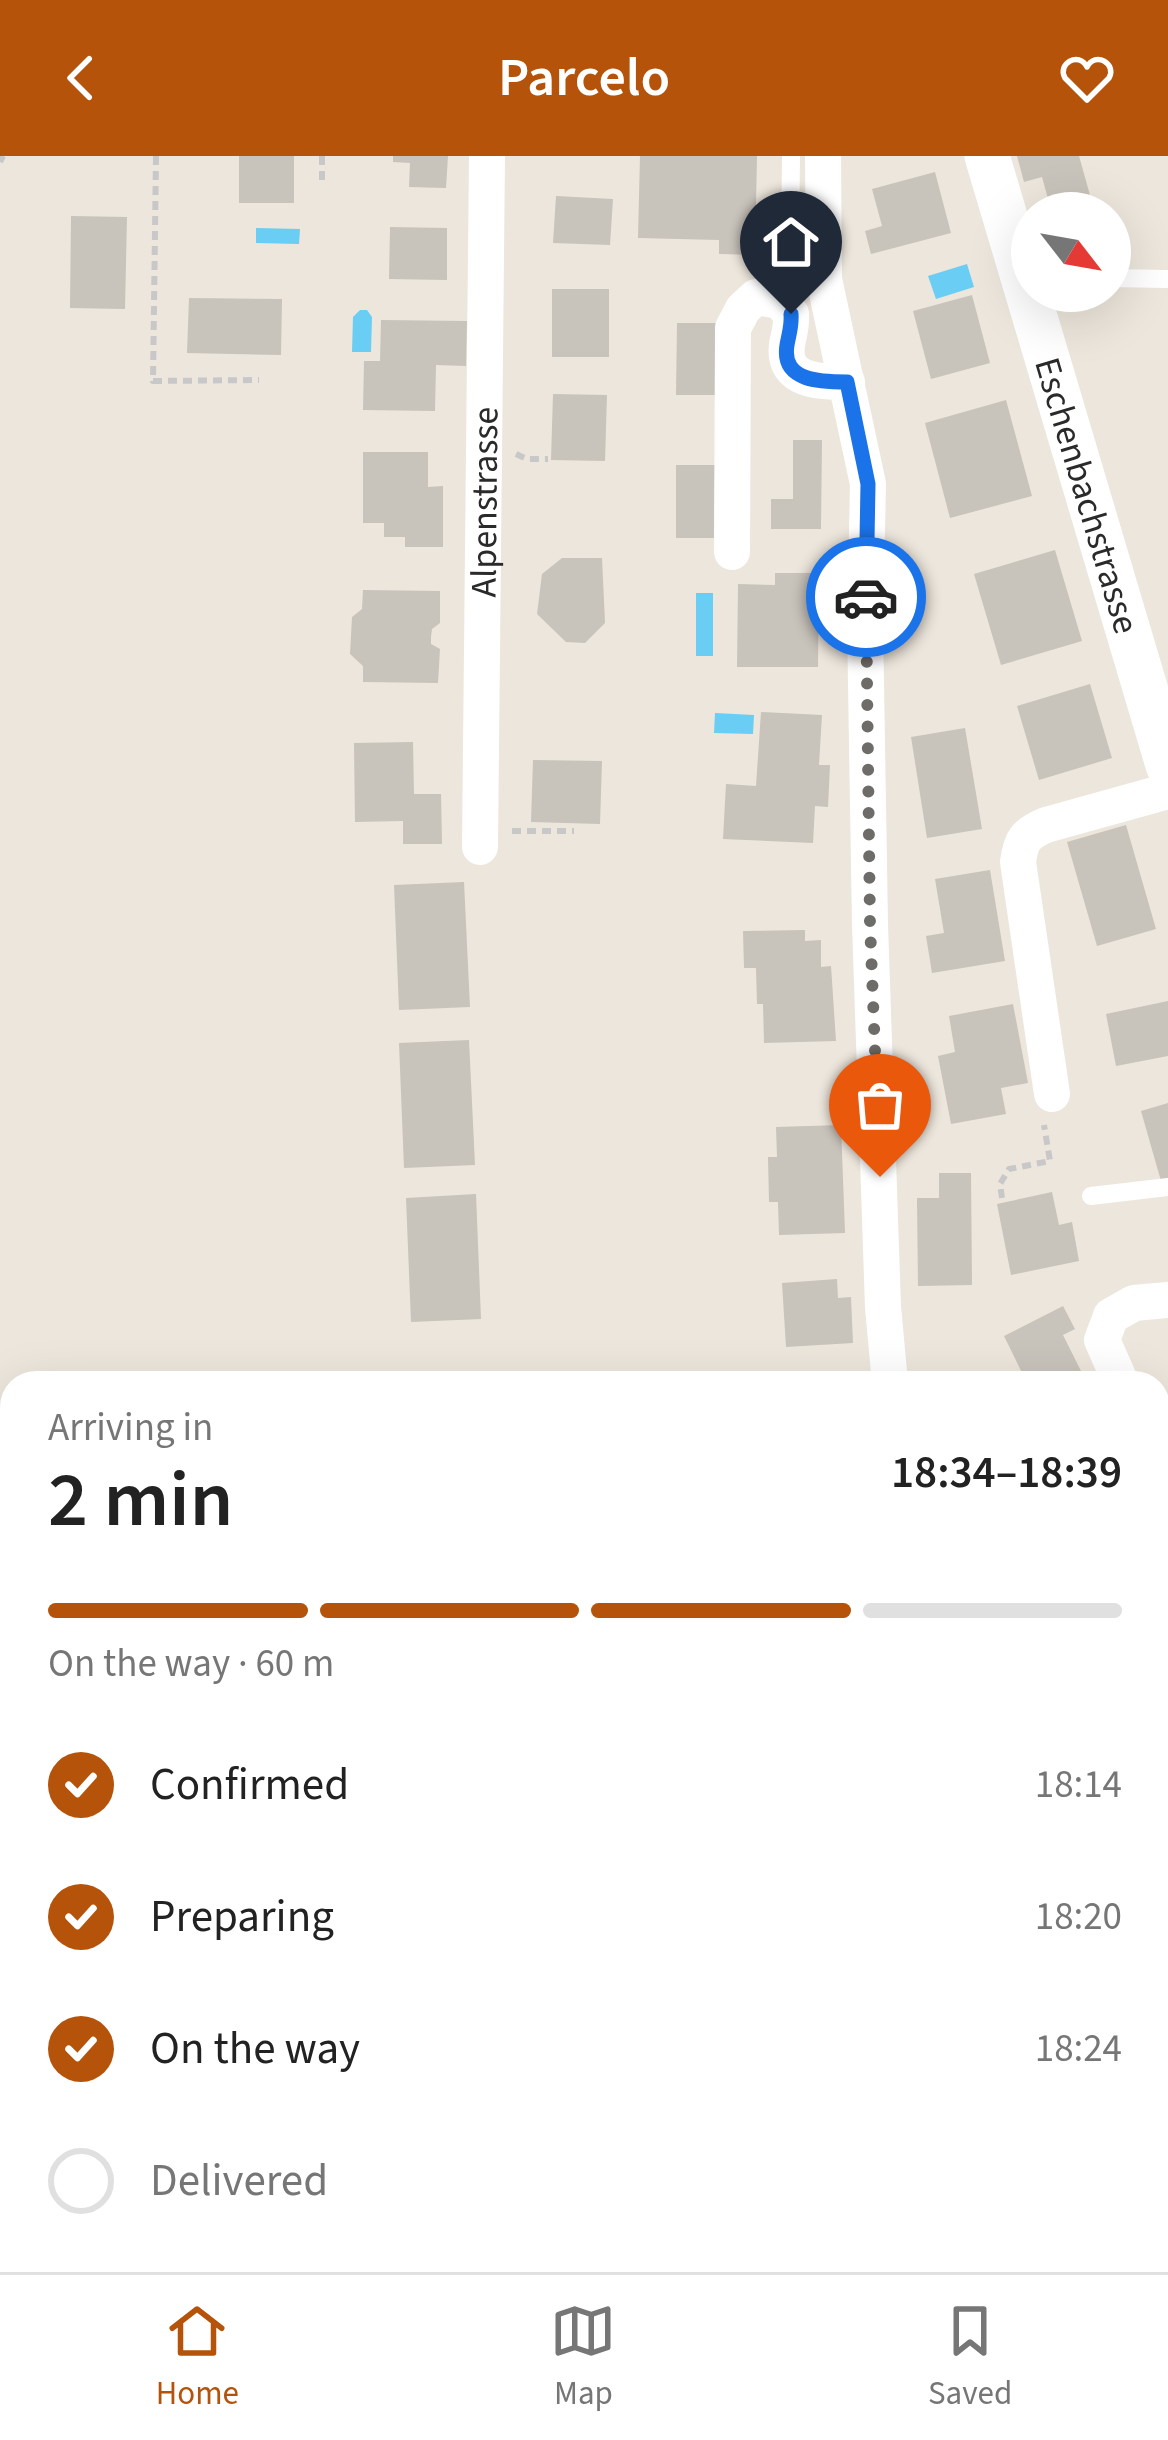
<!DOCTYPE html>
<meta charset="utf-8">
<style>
:root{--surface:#fff;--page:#f6f6f6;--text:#222;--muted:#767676;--line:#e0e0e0;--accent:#b45309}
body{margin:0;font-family:"Source Sans 3",sans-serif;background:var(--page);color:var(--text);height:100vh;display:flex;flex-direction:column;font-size:45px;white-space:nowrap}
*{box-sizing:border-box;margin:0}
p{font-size:39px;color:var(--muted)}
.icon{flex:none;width:66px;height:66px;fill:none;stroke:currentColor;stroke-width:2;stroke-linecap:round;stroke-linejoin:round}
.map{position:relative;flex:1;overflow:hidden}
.panel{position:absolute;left:0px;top:1215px;width:1170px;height:903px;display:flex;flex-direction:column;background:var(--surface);border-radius:36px 36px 0 0;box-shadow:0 12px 48px #0002}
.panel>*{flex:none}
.needle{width:78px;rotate:121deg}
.controls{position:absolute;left:1011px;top:36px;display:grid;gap:24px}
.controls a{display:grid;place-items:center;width:120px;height:120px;border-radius:50%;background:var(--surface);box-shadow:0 12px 48px #0002;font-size:60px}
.pin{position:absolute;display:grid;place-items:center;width:102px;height:102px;color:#fff;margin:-123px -51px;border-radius:50% 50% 50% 0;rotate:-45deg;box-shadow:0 0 12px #0007}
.pin .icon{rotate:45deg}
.courier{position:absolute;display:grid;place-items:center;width:120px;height:120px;margin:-60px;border:9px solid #1a73e8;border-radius:50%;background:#fff;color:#222;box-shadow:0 3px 15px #0007}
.summary em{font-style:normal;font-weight:600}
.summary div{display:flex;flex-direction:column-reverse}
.summary{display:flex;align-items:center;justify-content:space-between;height:204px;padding:0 48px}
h1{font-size:78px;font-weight:600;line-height:90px}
.bar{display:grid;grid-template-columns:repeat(4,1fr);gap:18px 12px;align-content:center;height:144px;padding:0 48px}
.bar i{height:15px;border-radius:9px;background:var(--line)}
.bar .current{background:var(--accent)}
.bar p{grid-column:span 4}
ol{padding:0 48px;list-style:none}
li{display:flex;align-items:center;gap:36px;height:132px}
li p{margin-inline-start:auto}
li .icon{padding:12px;border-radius:50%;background:var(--accent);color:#fff;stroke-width:4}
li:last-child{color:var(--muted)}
li i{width:66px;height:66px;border:6px solid var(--line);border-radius:50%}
header{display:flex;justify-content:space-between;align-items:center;height:156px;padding:0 48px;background:var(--accent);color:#fff;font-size:54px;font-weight:600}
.dock{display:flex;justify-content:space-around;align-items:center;height:168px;border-top:3px solid var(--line);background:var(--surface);font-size:33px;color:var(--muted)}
.dock a{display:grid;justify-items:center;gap:6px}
.dock .current{color:var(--accent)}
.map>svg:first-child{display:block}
.water{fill:#6acdf3}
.building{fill:#c8c3bb}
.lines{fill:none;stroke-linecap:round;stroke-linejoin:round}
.path{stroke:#c8c8c8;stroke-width:6;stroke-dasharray:9 6;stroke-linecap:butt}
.service{stroke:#fff;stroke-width:18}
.minor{stroke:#fff;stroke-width:36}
.tertiary{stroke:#fff;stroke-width:45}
.done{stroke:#6e6c68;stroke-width:12;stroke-dasharray:0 21.6}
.route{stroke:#1a73e8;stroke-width:15}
.labels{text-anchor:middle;stroke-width:9;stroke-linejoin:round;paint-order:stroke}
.street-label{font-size:36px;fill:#2a2a2a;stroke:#fff}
</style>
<header><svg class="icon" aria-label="back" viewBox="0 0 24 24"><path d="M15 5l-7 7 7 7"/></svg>Parcelo<svg class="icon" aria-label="heart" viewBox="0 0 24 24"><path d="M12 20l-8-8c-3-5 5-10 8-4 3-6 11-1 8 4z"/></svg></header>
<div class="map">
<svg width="1168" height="2116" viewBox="0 0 1168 2116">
<rect width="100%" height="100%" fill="#ede6dc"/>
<path class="water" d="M 256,72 L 300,73 L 299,88 L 256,87 Z
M 967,108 L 974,131 L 936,143 L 928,120 Z
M 360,154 L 367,154 L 372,161 L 371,196 L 352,196 L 353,161 Z
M 696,437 L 713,437 L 713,500 L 696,500 Z
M 715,557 L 754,559 L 753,578 L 714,577 Z"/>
<path class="building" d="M 239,0 L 294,0 L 294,47 L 239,47 Z
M 393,0 L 448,0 L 446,32 L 409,31 L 410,7 L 393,6 Z
M 640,0 L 757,0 L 755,99 L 719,98 L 719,84 L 638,82 Z
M 1017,0 L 1079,0 L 1095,57 L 1052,57 L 1042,21 L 1024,26 Z
M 935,16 L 951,77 L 871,98 L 865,75 L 882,70 L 872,33 Z
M 556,40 L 613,43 L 610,89 L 553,87 Z
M 71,60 L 127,61 L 125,153 L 70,152 Z
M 390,71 L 447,72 L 447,124 L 389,123 Z
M 552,133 L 609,133 L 609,201 L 552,201 Z
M 972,139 L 990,207 L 931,223 L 913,155 Z
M 189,142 L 282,143 L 281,199 L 187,197 Z
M 381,164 L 467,165 L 466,210 L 436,209 L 435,255 L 363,254 L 364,205 L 380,205 Z
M 677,167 L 716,167 L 716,239 L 676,239 Z
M 553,238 L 607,239 L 605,305 L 551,304 Z
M 1006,244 L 1032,340 L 950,362 L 925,267 Z
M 793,284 L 822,284 L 821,373 L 771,373 L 771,343 L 793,343 Z
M 363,296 L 428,296 L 428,331 L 443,330 L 443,391 L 405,391 L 405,381 L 384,381 L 384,367 L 363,367 Z
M 676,309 L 715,309 L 714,382 L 676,382 Z
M 1055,394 L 1082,485 L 1001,509 L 974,418 Z
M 562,402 L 602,402 L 605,467 L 585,487 L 566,486 L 537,458 L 542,418 Z
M 775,417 L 819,417 L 818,511 L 737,511 L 738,428 L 775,429 Z
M 363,434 L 440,435 L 440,467 L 432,473 L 431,481 L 431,488 L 440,493 L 438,527 L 363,526 L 363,510 L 350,498 L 352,461 L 362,453 Z
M 1090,528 L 1112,602 L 1039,624 L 1017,550 Z
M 761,556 L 822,559 L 819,609 L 830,609 L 828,651 L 815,650 L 813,687 L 723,683 L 726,628 L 756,630 Z
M 965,572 L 982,673 L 927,682 L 911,581 Z
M 413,586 L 414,638 L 441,638 L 442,688 L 403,688 L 403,665 L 355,666 L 354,587 Z
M 533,604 L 602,605 L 600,668 L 531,666 Z
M 1126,669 L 1156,773 L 1097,790 L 1067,686 Z
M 990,714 L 1005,805 L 932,817 L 926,780 L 944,777 L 935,723 Z
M 464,726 L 470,851 L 399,854 L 394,729 Z
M 805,774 L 805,785 L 821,784 L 821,811 L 831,810 L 836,885 L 764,887 L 763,848 L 757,848 L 756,812 L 744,812 L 743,775 Z
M 1168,845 L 1168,900 L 1116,910 L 1106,858 Z
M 1013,848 L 1028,927 L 1001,932 L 1006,958 L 951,968 L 938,900 L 955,896 L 949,860 Z
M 469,884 L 475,1009 L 404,1012 L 399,887 Z
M 1168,947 L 1168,1023 L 1161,1025 L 1141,955 Z
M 841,969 L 845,1077 L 779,1079 L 778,1046 L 769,1046 L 768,1001 L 777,1001 L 776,971 Z
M 939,1017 L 971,1017 L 972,1129 L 918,1130 L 917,1042 L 939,1042 Z
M 1052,1036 L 1059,1069 L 1072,1066 L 1079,1105 L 1011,1119 L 997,1048 Z
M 476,1038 L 481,1163 L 411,1166 L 406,1042 Z
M 837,1123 L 838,1142 L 851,1141 L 853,1187 L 786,1191 L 782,1127 Z
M 1063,1150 L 1075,1173 L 1063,1179 L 1082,1217 L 1062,1227 L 1027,1227 L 1004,1180 Z
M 1168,1446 L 1168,1529 L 1158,1533 L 1158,1450 Z
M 0,1495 L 8,1495 L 3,1545 L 0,1545 Z"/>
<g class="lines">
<path class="path" d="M 156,0 L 153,225 L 259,224
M 0,6 L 3,0
M 322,24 L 322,0
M 516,298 L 527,303 L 548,303
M 512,675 L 574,675
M 1002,1042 L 1000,1028 L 1009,1013 L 1050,1005 L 1044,969
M 0,1380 L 7,1387
M 367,2116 L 370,2106"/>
<path class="service" d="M 791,0 L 790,92 L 810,102 L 824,101
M 1110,122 L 1168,123
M 1091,1040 L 1168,1031"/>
<g class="minor">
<path d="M 823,0 L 824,123 L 868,328 L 865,467 L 870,768 L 883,1151 L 890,1227"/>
<path d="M 732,396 L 733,172 L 743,153 L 756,141 L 780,145 L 791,158 C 792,170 789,177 787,189 C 782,226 821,226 847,226"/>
<path id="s1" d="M 480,691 L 487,0"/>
<path d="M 1052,938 L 1018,706 C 1021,684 1025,678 1046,669 L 1168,635"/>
<path d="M 1121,1227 L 1102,1184 L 1111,1160 L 1134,1147 L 1168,1144"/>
<path d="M 1158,1299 L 1168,1320"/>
<path d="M 1158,1586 L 1168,1581"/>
</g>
<path class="tertiary" id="s2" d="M 987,0 L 1168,609"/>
</g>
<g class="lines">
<path class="done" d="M 866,441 L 870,768 L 880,1021"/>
<path class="route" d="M 791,158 C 792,170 789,177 787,189 C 781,226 822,226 847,226 L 868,328 L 866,441"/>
</g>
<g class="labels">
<g class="street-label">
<text dy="13" stroke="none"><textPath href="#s2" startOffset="354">Eschenbachstrasse</textPath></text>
<text dy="13" stroke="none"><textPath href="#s1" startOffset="345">Alpenstrasse</textPath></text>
</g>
</g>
</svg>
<div class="controls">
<a><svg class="needle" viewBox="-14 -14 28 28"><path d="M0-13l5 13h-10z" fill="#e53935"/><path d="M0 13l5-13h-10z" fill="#767676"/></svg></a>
</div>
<div class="pin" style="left:880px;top:1021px;background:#ea580c"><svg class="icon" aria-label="bag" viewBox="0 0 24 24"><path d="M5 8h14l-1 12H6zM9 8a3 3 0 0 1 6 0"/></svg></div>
<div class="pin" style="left:791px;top:158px;background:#1f2937"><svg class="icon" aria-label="home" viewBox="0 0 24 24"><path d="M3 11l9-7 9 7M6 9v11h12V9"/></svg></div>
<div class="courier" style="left:866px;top:441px"><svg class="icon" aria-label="car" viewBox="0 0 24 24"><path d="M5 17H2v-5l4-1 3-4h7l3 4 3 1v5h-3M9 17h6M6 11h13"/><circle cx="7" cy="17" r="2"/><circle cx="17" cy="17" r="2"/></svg></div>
<section class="panel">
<div class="summary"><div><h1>2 min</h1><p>Arriving in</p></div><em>18:34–18:39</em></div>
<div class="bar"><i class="current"></i><i class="current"></i><i class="current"></i><i></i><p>On the way · 60 m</p></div>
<ol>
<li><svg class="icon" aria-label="check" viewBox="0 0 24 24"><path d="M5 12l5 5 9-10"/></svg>Confirmed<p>18:14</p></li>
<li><svg class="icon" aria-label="check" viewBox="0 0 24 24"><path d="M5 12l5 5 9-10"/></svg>Preparing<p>18:20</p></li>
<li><svg class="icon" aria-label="check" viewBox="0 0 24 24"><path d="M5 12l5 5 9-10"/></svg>On the way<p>18:24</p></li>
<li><i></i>Delivered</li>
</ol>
</section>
</div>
<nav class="dock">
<a class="current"><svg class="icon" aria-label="home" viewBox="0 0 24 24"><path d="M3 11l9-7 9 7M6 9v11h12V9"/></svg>Home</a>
<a><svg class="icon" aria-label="map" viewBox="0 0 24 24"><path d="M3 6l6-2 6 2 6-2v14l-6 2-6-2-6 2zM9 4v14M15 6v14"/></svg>Map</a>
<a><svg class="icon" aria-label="saved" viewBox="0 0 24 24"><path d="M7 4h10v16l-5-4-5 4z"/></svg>Saved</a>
</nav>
